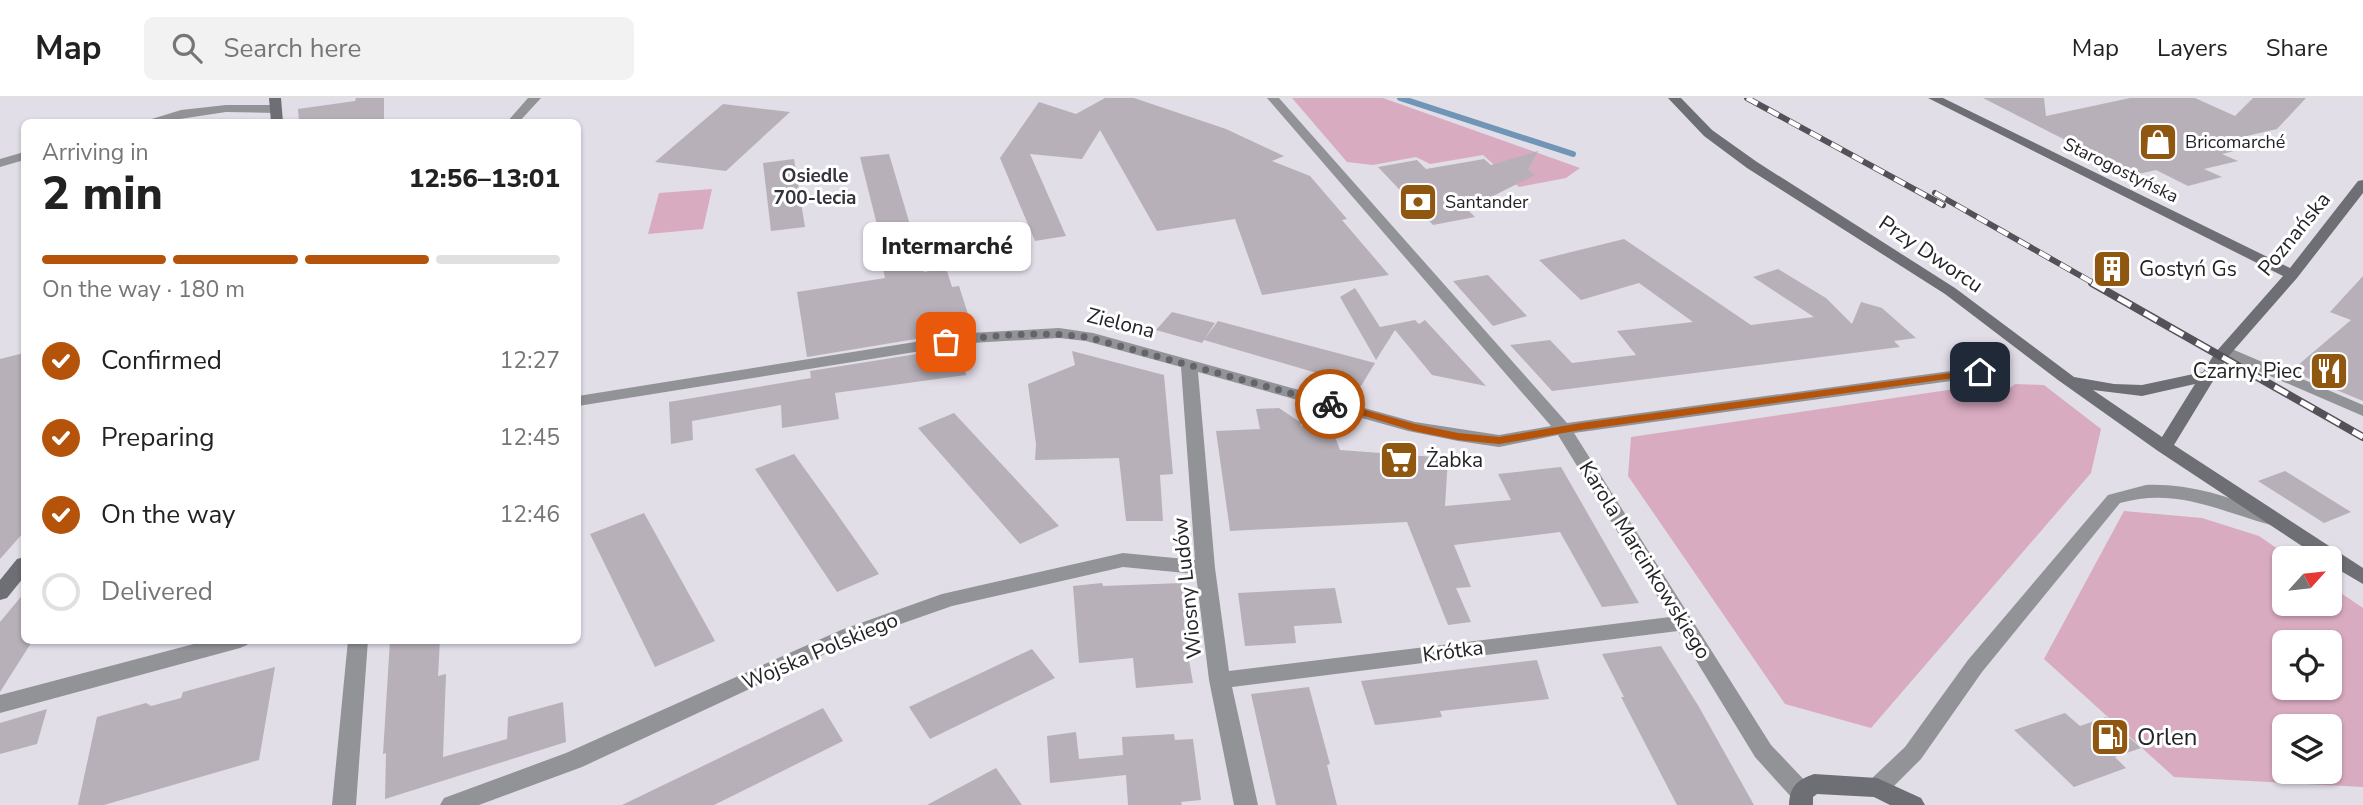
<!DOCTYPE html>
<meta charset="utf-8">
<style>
:root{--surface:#fff;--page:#f2f2f2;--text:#222;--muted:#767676;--line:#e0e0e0;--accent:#b45309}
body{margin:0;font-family:"Nunito Sans",sans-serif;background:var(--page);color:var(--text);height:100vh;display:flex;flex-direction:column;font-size:26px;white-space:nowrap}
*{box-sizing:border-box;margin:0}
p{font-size:23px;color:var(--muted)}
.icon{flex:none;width:38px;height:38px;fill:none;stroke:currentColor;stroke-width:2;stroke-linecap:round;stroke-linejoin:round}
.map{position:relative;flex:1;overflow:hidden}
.sheet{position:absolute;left:21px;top:21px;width:560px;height:525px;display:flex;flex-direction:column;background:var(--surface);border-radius:10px;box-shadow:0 2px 5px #0004}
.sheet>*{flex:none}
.needle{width:46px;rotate:63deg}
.tools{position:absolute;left:2272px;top:448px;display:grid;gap:14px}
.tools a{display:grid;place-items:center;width:70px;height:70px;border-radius:10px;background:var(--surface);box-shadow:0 2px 5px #0004;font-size:35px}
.pin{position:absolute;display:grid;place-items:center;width:60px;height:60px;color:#fff;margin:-30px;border-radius:14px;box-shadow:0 4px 10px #0006}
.courier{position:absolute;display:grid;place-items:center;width:70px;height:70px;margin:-35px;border:5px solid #b45309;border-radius:50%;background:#fff;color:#222;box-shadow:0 2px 9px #0007}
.bubble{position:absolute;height:49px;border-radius:10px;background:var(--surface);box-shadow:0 2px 5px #0004;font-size:23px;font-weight:800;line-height:49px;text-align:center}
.summary em{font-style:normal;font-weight:800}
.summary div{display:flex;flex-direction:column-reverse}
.summary{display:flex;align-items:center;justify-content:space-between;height:119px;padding:0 21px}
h1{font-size:46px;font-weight:800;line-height:52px}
.bar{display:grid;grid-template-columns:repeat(4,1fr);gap:10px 7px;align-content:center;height:84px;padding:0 21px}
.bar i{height:9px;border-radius:5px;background:var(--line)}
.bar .current{background:var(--accent)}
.bar p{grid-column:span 4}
ol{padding:0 21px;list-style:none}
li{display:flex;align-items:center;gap:21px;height:77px}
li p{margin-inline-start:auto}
li .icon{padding:7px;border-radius:50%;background:var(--accent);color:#fff;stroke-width:4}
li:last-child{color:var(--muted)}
li i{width:38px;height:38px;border:4px solid var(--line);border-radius:50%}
header{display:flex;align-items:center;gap:42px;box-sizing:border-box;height:98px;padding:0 35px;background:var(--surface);border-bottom:2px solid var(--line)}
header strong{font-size:33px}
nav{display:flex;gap:38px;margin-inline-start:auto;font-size:24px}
.search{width:490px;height:63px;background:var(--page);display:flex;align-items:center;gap:18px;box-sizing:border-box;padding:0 24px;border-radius:10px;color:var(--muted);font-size:26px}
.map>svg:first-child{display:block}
.green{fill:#d9abc1;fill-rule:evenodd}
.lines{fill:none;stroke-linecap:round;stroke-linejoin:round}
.stream{stroke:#7195b7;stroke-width:6}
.building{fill:#b7b0b8}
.street{fill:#929397;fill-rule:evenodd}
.secondary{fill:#6d6f75;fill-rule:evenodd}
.rail-far1-casing{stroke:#545258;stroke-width:6}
.rail-casing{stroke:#545258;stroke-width:8}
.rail-far1{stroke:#fff;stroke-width:4.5;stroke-dasharray:12;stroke-linecap:butt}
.rail{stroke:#fff;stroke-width:5;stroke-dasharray:15;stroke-linecap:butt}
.route{fill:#b45309}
.done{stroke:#66646b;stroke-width:7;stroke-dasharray:0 12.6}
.labels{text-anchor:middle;stroke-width:6;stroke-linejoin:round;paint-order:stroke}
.far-poi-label{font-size:18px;fill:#242327;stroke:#fff;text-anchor:start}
.far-street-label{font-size:18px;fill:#242327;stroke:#fff}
.far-neighbourhood-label{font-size:19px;font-weight:bold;fill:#35333b;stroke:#fff}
.street-label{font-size:21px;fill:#242327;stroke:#fff}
.poi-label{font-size:21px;fill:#242327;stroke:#fff;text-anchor:start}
.near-poi-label{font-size:24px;fill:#242327;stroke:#fff;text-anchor:start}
</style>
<header>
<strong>Map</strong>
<div class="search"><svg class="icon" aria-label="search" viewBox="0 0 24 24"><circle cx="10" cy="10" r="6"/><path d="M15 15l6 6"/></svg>Search here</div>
<nav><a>Map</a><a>Layers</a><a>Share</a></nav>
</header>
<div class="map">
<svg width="2363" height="707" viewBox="0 0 2363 707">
<rect width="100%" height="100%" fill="#e1dee8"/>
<path class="green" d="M 1292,0 L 1383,0 L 1580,70 L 1566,80 L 1519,89 L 1483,57 L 1430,66 L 1416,59 L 1373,67 L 1347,64 Z
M 712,91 L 703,131 L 648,136 L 659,95 Z
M 2015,286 L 2044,287 L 2101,331 L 2091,375 L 1871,630 L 1785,606 L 1628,378 L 1631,339 L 1968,289 C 1983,292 2003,298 2015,286 Z
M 2124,413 L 2202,420 L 2259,438 L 2291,460 L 2284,460 L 2284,506 L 2329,506 L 2329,487 L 2363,510 L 2363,689 L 2174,679 L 2044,561 ZM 2329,544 L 2329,590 L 2284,590 L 2284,544 ZM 2329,628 L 2329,674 L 2284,674 L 2284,628 Z"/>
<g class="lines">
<path class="stream" d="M 1400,0 L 1573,56"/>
</g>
<path class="building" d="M 356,0 L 384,0 L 384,22 L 364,24 L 299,24 L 298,11 L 355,3 Z
M 1105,0 L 1134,0 L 1226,31 L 1284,58 L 1272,63 L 1310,78 L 1347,121 L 1342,122 L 1389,177 L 1262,197 L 1235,121 L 1157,133 L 1100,32 L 1082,61 L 1030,56 L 1066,138 L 1035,143 L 1000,60 L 1039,4 L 1076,16 Z
M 1983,0 L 2044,0 L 2046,18 L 2130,0 L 2195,0 L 2235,18 L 2253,0 L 2306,0 L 2277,31 L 2238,40 L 2255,48 L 2222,56 L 2238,63 L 2204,71 L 2222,79 L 2188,88 L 2156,72 L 2134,77 Z
M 723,6 L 790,14 L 726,73 L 655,64 Z
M 1538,53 L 1528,72 L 1535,77 L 1467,111 L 1475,119 L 1433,127 L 1378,69 L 1417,62 L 1426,71 L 1484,61 L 1491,67 Z
M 889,56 L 924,174 L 946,170 L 952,189 L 959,188 L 968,216 L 954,218 L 958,234 L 807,259 L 797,194 L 885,180 L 879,152 L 883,151 L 860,59 Z
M 794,61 L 805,129 L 771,133 L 763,65 Z
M 1624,141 L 1751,227 L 1814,219 L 1753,179 L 1778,171 L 1826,200 L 1852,226 L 1861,204 L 1882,210 L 1916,240 L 1894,243 L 1900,249 L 1552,293 L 1510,247 L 1550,242 L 1572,265 L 1636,257 L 1617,233 L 1693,224 L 1639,185 L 1581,202 L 1539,162 Z
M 1488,177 L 1527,218 L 1493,228 L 1453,183 Z
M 2363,178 L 2363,303 L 2291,273 L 2351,222 L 2330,214 Z
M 1355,190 L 1380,229 L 1415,222 L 1419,226 L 1425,222 L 1486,288 L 1432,277 L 1395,232 L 1376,262 L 1340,199 Z
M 1172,214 L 1215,225 L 1202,245 L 1156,232 Z
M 1218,223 L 1292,243 L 1375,265 L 1361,288 L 1204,242 Z
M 961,249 L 966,277 L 835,295 L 839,321 L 782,330 L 781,307 L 692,323 L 693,342 L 671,346 L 669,304 L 811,280 L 810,273 Z
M 1072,253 L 1164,277 L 1173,376 L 1160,377 L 1163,423 L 1126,423 L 1119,360 L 1035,362 L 1036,346 L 1028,286 L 1075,267 Z
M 24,255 L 24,434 L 0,461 L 0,261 Z
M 1279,310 L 1300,324 L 1301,328 L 1321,326 L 1322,329 L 1331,328 L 1340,352 L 1448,360 L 1445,408 L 1511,402 L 1498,376 L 1561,369 L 1639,505 L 1602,509 L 1560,434 L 1454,447 L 1471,489 L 1456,490 L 1471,524 L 1448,527 L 1407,424 L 1230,433 L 1216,333 L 1260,331 L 1256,311 Z
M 954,315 L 1033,400 L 1059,428 L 1020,446 L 918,330 Z
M 794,356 L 835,413 L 879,476 L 837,494 L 755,371 Z
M 2285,373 L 2351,414 L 2324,425 L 2258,383 Z
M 644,415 L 715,543 L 655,569 L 590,436 Z
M 1102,485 L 1103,488 L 1182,485 L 1185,539 L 1193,585 L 1136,590 L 1133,560 L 1079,565 L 1073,488 Z
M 1335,490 L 1342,525 L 1294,528 L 1296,545 L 1245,548 L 1238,495 Z
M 24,495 L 24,542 L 33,542 L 0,594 L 0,524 Z
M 390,542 L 440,542 L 438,578 L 446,576 L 443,659 L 507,641 L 508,619 L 563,604 L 566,644 L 385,701 L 386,655 L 383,656 Z
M 1661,548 L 1699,609 L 1754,707 L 1677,707 L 1621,599 L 1624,599 L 1602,556 Z
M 1032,551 L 1055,580 L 930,641 L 909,609 Z
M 1537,562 L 1549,601 L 1440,613 L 1442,619 L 1403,624 L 1375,627 L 1361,583 Z
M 275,569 L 259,662 L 104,707 L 78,707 L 97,619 L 146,605 L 151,608 L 181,600 L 183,594 Z
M 1309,589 L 1330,666 L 1327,667 L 1337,707 L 1276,707 L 1251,596 Z
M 823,610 L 843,643 L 714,707 L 622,707 Z
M 47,611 L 37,646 L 0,656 L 0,625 Z
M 2065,615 L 2080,628 L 2106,619 L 2141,650 L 2115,659 L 2126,670 L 2074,689 L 2014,632 Z
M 1076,634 L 1079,661 L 1123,657 L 1122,639 L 1174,636 L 1175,642 L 1193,641 L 1201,702 L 1181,704 L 1182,707 L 1128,707 L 1126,677 L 1050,685 L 1047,638 Z
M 996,670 L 1022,707 L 927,707 Z"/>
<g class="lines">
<path class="street" d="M 528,0 L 541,0 L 519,24 L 507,24 Z
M 1267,0 L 1279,0 L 1567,325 L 1980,269 L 1986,271 L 1988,274 L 1980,279 L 1574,335 L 1771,647 L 1809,687 L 1812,694 L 1809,701 L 1801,704 L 1793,701 L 1755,659 L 1678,533 L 1232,589 L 1258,707 L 1234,707 L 1209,582 L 1196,476 L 1123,469 L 952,508 L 855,542 L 582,669 L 479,707 L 440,707 L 444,700 L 566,655 L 841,532 L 942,496 L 1123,455 L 1195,462 L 1181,269 L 1086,243 L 1059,240 L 971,245 L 578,308 L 578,298 L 971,235 L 1059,230 L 1093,235 L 1415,324 L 1499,337 L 1551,328 ZM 1198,274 L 1408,333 L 1458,343 L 1499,349 L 1558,337 L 1670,519 L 1229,573 L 1215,470 Z
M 226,7 L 276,7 L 282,11 L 276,15 L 226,14 L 160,24 L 142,24 L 181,12 Z
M 24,54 L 24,62 L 0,69 L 0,61 Z
M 2225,248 L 2363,307 L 2363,318 L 2219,256 L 2217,253 Z
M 2146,387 C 2192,385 2235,401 2278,417 L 2280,421 L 2278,425 L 2271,427 C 2219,413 2176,389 2120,405 L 1982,574 L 1921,661 L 1885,697 L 1877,700 L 1869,697 L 1866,690 L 1869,683 L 1905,649 L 1968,562 L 2108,397 Z
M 209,542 L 250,542 L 247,547 L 240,550 L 0,615 L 0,597 Z
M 348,542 L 368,542 L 356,707 L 332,707 Z"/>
<path class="secondary" d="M 269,0 L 281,0 L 283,24 L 271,24 Z
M 1668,0 L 1681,0 L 1712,32 L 1757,64 L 1955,190 L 2074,279 L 2114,286 L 2142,287 L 2203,274 L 2215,255 L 2283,178 L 1928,0 L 1943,0 L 2290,170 L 2358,83 L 2363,82 L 2363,95 L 2297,180 L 2227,260 L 2174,347 L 2363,470 L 2363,486 L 2329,466 L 2329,460 L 2320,460 L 2158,353 L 2058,282 L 1945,196 L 1747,70 L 1704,38 ZM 2195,286 L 2162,339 L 2093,292 L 2142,298 Z
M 24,459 L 24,479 L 7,500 L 0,502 L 0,482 L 17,461 Z
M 1814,676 L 1877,680 L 1921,700 L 1925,707 L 1890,707 L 1874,699 L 1817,696 L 1813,699 L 1813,707 L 1789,707 C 1790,688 1797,682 1814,676 Z"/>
<g class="rail-far1-casing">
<path id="rail-far1" d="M 1747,0 L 1943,107
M 1935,95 L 2095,186"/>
</g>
<g class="rail-casing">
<path id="rail" d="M 2092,185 L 2363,339"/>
</g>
<use href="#rail-far1" class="rail-far1"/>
<use href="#rail" class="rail"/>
</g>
<path class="route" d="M 1980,271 L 1985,274 L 1983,276 L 1581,332 L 1499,346 L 1458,342 L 1414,333 L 1325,306 L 1330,302 L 1415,326 L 1458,335 L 1499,339 L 1581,325 Z"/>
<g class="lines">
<path class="done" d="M 946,244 C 992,237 1040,233 1087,239 L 1330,306"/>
</g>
<defs>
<g id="shop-square" transform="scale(2.0125)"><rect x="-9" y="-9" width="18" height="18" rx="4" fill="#905711" stroke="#fff"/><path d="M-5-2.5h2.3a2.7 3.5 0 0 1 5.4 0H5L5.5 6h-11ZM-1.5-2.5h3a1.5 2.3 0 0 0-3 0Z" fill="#fff"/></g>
<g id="bank-square" transform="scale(2.0125)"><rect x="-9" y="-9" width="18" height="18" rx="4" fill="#905711" stroke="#fff"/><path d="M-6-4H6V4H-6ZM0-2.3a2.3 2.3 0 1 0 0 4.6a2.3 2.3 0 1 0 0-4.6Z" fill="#fff"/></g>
<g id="building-square" transform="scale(2.0125)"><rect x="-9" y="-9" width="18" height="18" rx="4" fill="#905711" stroke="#fff"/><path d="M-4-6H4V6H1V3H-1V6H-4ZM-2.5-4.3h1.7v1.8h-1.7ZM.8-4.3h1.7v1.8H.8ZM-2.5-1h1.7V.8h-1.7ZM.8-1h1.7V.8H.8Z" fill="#fff"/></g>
<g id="restaurant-square" transform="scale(2.0125)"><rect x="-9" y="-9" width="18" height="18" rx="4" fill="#905711" stroke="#fff"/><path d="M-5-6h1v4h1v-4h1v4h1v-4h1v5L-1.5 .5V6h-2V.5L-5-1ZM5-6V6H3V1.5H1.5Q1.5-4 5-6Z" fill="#fff"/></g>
<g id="supermarket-square" transform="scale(2.0125)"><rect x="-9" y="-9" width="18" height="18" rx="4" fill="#905711" stroke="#fff"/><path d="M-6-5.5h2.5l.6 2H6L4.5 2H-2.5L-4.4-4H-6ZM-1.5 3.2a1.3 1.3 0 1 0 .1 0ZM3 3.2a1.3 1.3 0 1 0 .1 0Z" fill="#fff"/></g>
<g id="fuel-square" transform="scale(2.0125)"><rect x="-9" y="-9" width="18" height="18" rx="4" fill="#905711" stroke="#fff"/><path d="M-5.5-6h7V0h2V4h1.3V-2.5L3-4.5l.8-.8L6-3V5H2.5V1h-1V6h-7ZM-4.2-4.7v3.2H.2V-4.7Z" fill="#fff"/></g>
</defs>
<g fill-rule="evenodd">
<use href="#shop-square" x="2158" y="44"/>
<use href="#bank-square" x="1418" y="104"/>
<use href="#building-square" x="2112" y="171"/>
<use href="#restaurant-square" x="2329" y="273"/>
<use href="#supermarket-square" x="1399" y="362"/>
<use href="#fuel-square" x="2110" y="639"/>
</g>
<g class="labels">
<g class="far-poi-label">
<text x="2185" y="50">Bricomarché</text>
<text x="1445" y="110">Santander</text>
</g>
<g class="far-street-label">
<text transform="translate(2121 72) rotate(26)" y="6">Starogostyńska</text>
</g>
<g class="far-neighbourhood-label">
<text x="815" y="84">Osiedle<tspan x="815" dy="22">700-lecia</tspan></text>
</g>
<g class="street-label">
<text transform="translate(2294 136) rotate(-51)" y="7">Poznańska</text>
<text transform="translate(1931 156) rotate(34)" y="7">Przy Dworcu</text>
<text transform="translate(1121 225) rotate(14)" y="7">Zielona</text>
<text transform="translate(1645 462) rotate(58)" y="7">Karola Marcinkowskiego</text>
<text transform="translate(1187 490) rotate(-96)" y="7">Wiosny Ludów</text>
<text transform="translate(820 553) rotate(-23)" y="7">Wojska Polskiego</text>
<text transform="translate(1453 553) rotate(-7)" y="7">Krótka</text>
</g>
<g class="poi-label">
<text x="2139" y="178">Gostyń Gs</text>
<text x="2302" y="280" text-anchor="end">Czarny Piec</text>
<text x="1426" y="369">Żabka</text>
</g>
<g class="near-poi-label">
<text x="2137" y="647">Orlen</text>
</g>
</g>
</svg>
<div class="tools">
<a><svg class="needle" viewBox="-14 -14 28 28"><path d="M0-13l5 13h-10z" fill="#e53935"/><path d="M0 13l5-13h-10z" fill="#767676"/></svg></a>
<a><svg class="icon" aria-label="locate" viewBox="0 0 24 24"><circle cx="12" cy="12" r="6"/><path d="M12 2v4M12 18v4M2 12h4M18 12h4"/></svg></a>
<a><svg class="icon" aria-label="layers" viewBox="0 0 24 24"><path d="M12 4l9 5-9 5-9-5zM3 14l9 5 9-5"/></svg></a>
</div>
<div class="pin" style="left:946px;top:244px;background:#ea580c"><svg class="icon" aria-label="bag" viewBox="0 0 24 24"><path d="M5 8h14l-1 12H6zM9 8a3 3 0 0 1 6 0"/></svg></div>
<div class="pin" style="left:1980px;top:274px;background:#1f2937"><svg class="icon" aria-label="home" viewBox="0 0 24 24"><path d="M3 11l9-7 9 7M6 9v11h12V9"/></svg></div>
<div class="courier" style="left:1330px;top:306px"><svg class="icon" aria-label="bike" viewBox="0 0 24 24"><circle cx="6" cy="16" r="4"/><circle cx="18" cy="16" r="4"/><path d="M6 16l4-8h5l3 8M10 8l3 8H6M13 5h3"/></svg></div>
<div class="bubble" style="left:863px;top:124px;width:168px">Intermarché</div>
<section class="sheet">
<div class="summary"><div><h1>2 min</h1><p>Arriving in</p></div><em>12:56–13:01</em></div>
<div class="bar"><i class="current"></i><i class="current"></i><i class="current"></i><i></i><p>On the way · 180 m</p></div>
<ol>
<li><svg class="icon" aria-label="check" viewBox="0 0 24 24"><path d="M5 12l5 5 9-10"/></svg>Confirmed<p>12:27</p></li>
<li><svg class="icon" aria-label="check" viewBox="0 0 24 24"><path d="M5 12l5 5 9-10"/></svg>Preparing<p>12:45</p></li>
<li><svg class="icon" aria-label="check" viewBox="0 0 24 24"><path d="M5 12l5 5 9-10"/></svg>On the way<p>12:46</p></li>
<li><i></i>Delivered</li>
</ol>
</section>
</div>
